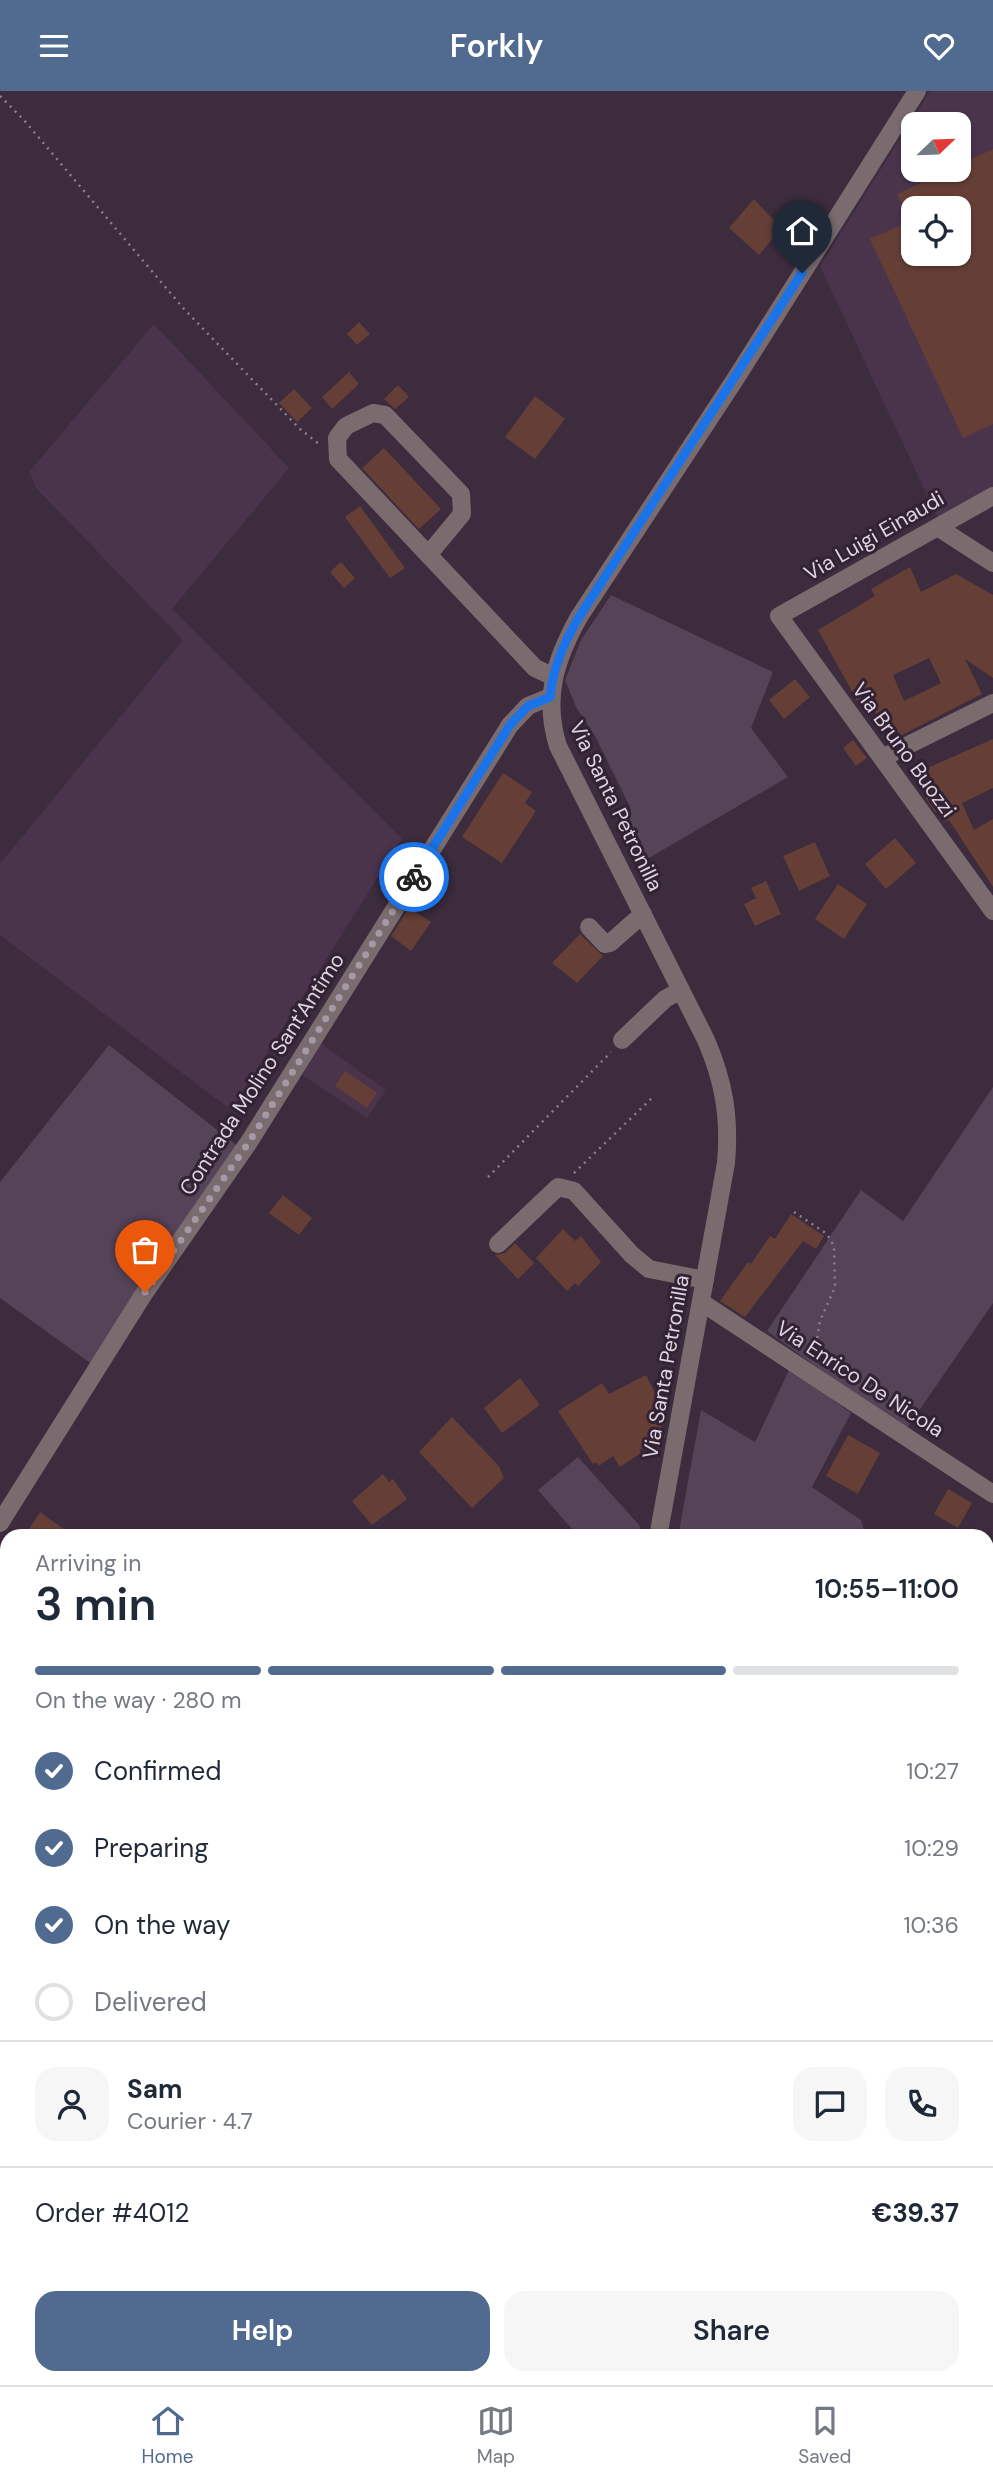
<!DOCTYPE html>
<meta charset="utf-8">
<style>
:root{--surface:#fff;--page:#f6f6f7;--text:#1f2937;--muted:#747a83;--line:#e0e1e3;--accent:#506a90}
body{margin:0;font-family:"DM Sans",sans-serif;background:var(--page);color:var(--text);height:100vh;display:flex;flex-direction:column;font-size:26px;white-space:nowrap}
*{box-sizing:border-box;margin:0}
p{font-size:23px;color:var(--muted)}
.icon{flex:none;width:38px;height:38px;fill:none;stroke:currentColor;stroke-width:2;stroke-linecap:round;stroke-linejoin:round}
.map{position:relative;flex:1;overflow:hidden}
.sheet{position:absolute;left:0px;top:1438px;width:994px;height:856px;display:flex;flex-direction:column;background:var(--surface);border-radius:21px 21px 0 0;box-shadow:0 2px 5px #0004}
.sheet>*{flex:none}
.needle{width:46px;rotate:67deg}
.fabs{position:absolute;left:901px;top:21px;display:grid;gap:14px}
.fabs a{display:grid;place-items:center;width:70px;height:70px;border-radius:14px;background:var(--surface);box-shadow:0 2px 5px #0004;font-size:35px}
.pin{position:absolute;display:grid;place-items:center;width:60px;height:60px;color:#fff;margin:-72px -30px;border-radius:50% 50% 50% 0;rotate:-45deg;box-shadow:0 0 7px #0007}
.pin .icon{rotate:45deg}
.courier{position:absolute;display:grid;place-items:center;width:70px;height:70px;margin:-35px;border:5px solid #1a73e8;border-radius:50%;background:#fff;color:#222;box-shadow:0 2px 9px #0007}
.headline em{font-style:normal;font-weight:600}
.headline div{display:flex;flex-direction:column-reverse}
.headline{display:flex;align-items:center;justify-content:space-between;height:119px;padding:0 35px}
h1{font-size:46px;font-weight:600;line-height:52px}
.bar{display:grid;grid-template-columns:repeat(4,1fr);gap:10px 7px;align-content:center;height:84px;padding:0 35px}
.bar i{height:9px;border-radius:5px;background:var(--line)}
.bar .active{background:var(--accent)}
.bar p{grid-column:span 4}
.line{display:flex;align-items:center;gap:18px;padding:0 35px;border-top:2px solid var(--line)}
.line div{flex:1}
.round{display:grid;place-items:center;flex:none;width:74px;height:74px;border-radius:21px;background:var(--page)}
ol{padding:0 35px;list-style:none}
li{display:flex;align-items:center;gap:21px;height:77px}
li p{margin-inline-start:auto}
li .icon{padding:7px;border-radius:50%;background:var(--accent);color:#fff;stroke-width:4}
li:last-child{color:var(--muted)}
li i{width:38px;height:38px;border:4px solid var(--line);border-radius:50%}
.primary-button{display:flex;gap:14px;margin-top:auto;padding:14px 35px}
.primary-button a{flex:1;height:80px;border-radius:21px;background:var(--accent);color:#fff;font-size:28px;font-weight:600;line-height:80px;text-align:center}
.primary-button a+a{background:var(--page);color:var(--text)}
header{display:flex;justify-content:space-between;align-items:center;height:91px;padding:0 35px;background:var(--accent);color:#fff;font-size:32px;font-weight:600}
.tab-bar{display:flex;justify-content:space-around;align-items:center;height:98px;border-top:2px solid var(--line);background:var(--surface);font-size:19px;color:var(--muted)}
.tab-bar a{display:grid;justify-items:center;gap:4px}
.tab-bar .active{color:var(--accent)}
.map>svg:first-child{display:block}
.built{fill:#49344c;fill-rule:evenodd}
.green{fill:#554358}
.building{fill:#653f36;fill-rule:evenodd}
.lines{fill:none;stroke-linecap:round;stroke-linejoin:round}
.path{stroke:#8c7f8d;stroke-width:2.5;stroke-dasharray:2 5;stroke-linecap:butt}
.minor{stroke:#7a6c6e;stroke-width:18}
.done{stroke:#a599a7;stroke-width:7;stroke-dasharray:0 12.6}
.route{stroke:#1a73e8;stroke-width:9}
.labels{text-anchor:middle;stroke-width:6;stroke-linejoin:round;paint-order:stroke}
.street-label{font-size:21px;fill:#ded4df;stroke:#322234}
</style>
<header><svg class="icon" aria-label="menu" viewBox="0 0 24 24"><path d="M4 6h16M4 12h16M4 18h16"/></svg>Forkly<svg class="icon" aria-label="heart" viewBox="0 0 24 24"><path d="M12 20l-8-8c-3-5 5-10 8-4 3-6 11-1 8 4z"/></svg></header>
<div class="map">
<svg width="993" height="2294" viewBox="0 0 993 2294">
<rect width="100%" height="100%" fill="#3c2c3e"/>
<path class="built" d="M 930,0 L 993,0 L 993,401 L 941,434 L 820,175 ZM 914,33 L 959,33 L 959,79 L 914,79 ZM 914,117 L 959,117 L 959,163 L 914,163 Z
M 154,233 L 289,377 L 172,518 L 402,748 L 231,1019 L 0,844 L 0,773 L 183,549 L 36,397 L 29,381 Z
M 319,951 L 386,999 L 367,1027 L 299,982 Z"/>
<path class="green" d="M 611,504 L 773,581 L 751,637 L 788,686 L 642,771 L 628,745 L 631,718 L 595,645 L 576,616 L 565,589 L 581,549 Z
M 109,954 L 240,1057 L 93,1274 L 0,1207 L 0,1091 Z
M 993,996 L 993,1212 L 905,1340 L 767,1240 L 861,1099 L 903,1130 Z
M 790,1277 L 851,1322 L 812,1396 L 861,1429 L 866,1445 L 678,1446 L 701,1319 L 755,1351 Z
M 578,1366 L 640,1435 L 639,1445 L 578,1445 L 538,1399 Z"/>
<path class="building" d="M 993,58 L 993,333 L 963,347 L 870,148 L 914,128 L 914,163 L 959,163 L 959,117 L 904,117 L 897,103 L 949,79 L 959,79 L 959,74 Z
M 754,108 L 781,137 L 759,164 L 729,137 Z
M 359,231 L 370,243 L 357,254 L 347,243 Z
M 349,281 L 359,293 L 332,318 L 322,306 Z
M 398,294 L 409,306 L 395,318 L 384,308 Z
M 294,298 L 312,317 L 297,331 L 279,312 Z
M 535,305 L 565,328 L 535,368 L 505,346 Z
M 384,357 L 441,418 L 419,438 L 362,377 Z
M 360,415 L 405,477 L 390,487 L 345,426 Z
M 341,471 L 355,487 L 344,497 L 330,481 Z
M 910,476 L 921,501 L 956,483 L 993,504 L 993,587 L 965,568 L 982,603 L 890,650 L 869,608 L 859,613 L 818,539 L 875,505 L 871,498 ZM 929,567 L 941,592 L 904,610 L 893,584 Z
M 795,588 L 810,606 L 784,628 L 769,609 Z
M 993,648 L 993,697 L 962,712 L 974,739 L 993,728 L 993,796 L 949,729 L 944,731 L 940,719 L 935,721 L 927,709 L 914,683 Z
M 853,649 L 867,667 L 856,675 L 843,657 Z
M 503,682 L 532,701 L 525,712 L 536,720 L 502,772 L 462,746 Z
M 895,747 L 916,772 L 886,798 L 865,773 Z
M 815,751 L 830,785 L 799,800 L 783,765 Z
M 766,790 L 781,823 L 755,835 L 744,813 L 756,807 L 751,797 Z
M 838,793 L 867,813 L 844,848 L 815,828 Z
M 409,817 L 431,831 L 411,860 L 391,845 Z
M 580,843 L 603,865 L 577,892 L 552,872 Z
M 345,980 L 377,1002 L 367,1017 L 335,995 Z
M 283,1104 L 312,1127 L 299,1144 L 269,1122 Z
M 791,1123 L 824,1145 L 816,1158 L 803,1150 L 745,1226 L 720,1210 L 748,1171 L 751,1173 L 770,1145 L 775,1148 Z
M 563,1138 L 575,1150 L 581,1145 L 601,1171 L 578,1195 L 575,1192 L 567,1200 L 536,1167 Z
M 515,1152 L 534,1172 L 518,1188 L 495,1164 L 505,1162 Z
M 646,1284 L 668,1327 L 661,1334 L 665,1346 L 639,1359 L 641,1362 L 620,1376 L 613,1365 L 599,1375 L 597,1371 L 593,1373 L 558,1320 L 602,1292 L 609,1303 Z
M 520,1287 L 540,1314 L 502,1342 L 484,1317 Z
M 452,1326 L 499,1375 L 504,1387 L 472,1417 L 419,1361 Z
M 848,1344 L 880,1362 L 858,1403 L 826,1385 Z
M 383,1383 L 389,1391 L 393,1388 L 407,1408 L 372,1434 L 352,1410 Z
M 948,1398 L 972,1412 L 958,1437 L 934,1423 Z
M 40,1421 L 75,1446 L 24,1446 Z"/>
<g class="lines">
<path class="path" d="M 0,5 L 23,28 L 184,218 L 300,338 L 319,353
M 574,1082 L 653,1006
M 488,1086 L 611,961
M 794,1121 L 827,1143 L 834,1155 L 835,1196 L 820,1230 L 814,1266
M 987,1631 L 993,1619
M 0,2252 L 7,2263"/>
<path class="minor" d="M 993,405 L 779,525 L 993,820
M 939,437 L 993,472
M 428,464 L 462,423 L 461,403 L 385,324 L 373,322 L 346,335 L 337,347 L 338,368 L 535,577 L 552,585
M 882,667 L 993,612
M 589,836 L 605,853 L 610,852 L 643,823
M 622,949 L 665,908 L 681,899
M 498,1153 L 558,1096 L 574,1100 L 632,1164 L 649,1178 L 705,1189
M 701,1211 L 993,1403
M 0,1432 L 145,1201 L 249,1051 L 510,634 L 528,615 L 550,606
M 658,1446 L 726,1072 C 730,1026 724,991 706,949 L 558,655 C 543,607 555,569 579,526 L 736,287 L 917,0
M 987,2038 L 993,2026
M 660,2287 L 661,2294
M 858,2294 L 861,2287"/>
</g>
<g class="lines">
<path class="done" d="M 145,1201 L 249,1051 L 414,786"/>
<path class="route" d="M 414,786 L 510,634 L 528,615 L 550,606 C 553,576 564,552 579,526 L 802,182"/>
</g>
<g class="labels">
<g class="street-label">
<text transform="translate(874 445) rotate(-30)" y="7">Via Luigi Einaudi</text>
<text transform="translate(904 659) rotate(54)" y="7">Via Bruno Buozzi</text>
<text transform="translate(616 715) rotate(64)" y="7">Via Santa Petronilla</text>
<text transform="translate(262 983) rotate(-57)" y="7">Contrada Molino Sant'Antimo</text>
<text transform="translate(666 1276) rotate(-80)" y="7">Via Santa Petronilla</text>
<text transform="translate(860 1288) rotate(33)" y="7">Via Enrico De Nicola</text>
</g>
</g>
</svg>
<div class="fabs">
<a><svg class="needle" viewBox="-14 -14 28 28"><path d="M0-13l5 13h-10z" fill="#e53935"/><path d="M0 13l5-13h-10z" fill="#747a83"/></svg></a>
<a><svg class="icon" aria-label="locate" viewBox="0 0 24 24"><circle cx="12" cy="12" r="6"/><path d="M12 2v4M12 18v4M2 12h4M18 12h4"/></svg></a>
</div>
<div class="pin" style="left:145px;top:1201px;background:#ea580c"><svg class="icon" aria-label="bag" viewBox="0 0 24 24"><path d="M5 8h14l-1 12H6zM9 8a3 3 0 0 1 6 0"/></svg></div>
<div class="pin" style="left:802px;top:182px;background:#1f2937"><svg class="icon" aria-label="home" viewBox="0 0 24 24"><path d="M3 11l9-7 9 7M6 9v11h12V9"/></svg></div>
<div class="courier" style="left:414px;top:786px"><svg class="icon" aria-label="bike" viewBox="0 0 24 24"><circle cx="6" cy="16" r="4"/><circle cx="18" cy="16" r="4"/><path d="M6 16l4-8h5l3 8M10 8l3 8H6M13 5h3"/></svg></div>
<section class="sheet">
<div class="headline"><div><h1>3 min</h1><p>Arriving in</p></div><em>10:55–11:00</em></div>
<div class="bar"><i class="active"></i><i class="active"></i><i class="active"></i><i></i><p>On the way · 280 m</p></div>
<ol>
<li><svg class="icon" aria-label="check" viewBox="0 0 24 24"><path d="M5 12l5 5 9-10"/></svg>Confirmed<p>10:27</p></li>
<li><svg class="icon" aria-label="check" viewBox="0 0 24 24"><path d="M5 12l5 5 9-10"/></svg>Preparing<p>10:29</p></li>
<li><svg class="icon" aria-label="check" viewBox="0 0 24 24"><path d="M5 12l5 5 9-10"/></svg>On the way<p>10:36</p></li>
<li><i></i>Delivered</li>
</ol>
<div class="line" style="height:126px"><a class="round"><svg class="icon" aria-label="person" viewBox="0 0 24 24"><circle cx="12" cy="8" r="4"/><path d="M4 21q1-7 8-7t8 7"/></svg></a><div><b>Sam</b><p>Courier · 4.7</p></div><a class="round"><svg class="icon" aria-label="chat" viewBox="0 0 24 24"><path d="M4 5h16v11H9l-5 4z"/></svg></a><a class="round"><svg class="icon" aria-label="phone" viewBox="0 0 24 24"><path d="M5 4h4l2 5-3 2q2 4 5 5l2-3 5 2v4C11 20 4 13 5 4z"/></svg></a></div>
<div class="line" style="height:91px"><div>Order #4012</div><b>€39.37</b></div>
<div class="primary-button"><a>Help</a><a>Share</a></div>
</section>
</div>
<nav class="tab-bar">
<a class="active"><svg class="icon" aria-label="home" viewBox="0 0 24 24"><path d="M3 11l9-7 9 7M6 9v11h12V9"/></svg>Home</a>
<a><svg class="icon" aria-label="map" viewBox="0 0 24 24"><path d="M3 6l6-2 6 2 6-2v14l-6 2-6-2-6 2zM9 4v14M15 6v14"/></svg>Map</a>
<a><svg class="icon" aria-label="saved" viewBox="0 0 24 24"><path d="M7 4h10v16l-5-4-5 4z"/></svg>Saved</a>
</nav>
